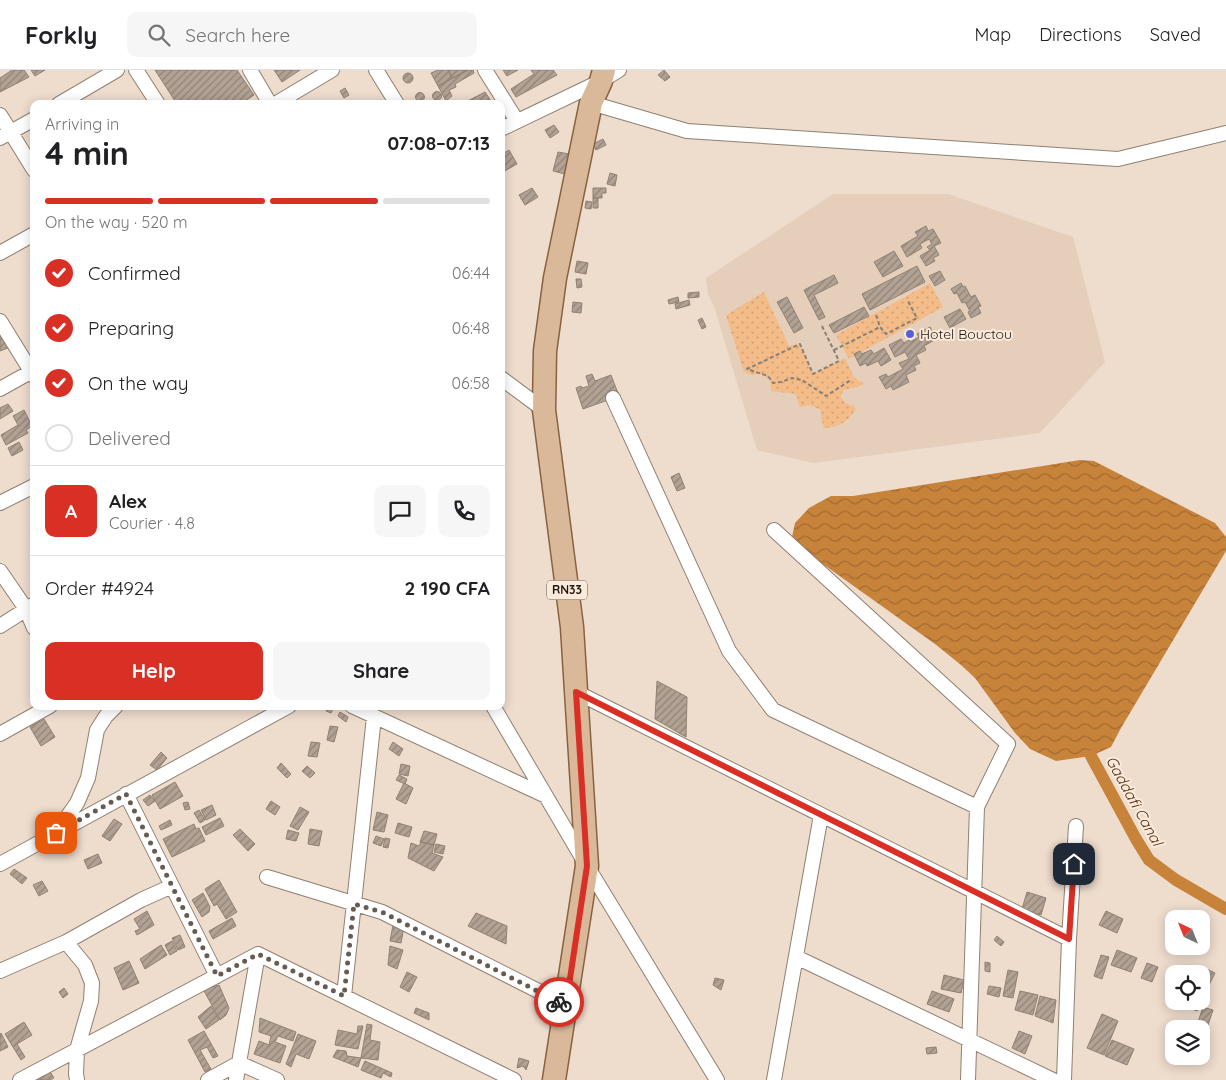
<!DOCTYPE html>
<meta charset="utf-8">
<style>
:root{--surface:#fff;--page:#f6f6f6;--text:#202124;--muted:#757577;--line:#e0e0e0;--accent:#d93025}
body{margin:0;font-family:Quicksand,sans-serif;background:var(--page);color:var(--text);height:100vh;display:flex;flex-direction:column;font-size:19px;white-space:nowrap}
*{box-sizing:border-box;margin:0}
p{font-size:16px;color:var(--muted)}
.icon{flex:none;width:28px;height:28px;fill:none;stroke:currentColor;stroke-width:2;stroke-linecap:round;stroke-linejoin:round}
.map{position:relative;flex:1;overflow:hidden}
.details{position:absolute;left:30px;top:30px;width:475px;height:610px;display:flex;flex-direction:column;background:var(--surface);border-radius:10px;box-shadow:0 2px 12px #0003}
.details>*{flex:none}
.needle{width:32px;rotate:317deg}
.controls{position:absolute;left:1165px;top:840px;display:grid;gap:10px}
.controls a{display:grid;place-items:center;width:45px;height:45px;border-radius:10px;background:var(--surface);box-shadow:0 2px 12px #0003;font-size:25px}
.pin{position:absolute;display:grid;place-items:center;width:42px;height:42px;color:#fff;margin:-21px;border-radius:10px;box-shadow:0 2px 8px #0006}
.courier{position:absolute;display:grid;place-items:center;width:50px;height:50px;margin:-25px;border:4px solid #d93025;border-radius:50%;background:#fff;color:#222;box-shadow:0 1px 6px #0007}
.headline em{font-style:normal;font-weight:700}
.headline div{display:flex;flex-direction:column-reverse}
.headline{display:flex;align-items:center;justify-content:space-between;height:85px;padding:0 15px}
h1{font-size:32px;font-weight:700;line-height:38px}
.bar{display:grid;grid-template-columns:repeat(4,1fr);gap:8px 5px;align-content:center;height:60px;padding:0 15px}
.bar i{height:6px;border-radius:4px;background:var(--line)}
.bar .on{background:var(--accent)}
.bar p{grid-column:span 4}
.line{display:flex;align-items:center;gap:12px;padding:0 15px;border-top:1px solid var(--line)}
.line div{flex:1}
.round{display:grid;place-items:center;flex:none;width:52px;height:52px;border-radius:10px;background:var(--page)}
ol{padding:0 15px;list-style:none}
li{display:flex;align-items:center;gap:15px;height:55px}
li p{margin-inline-start:auto}
li .icon{padding:5px;border-radius:50%;background:var(--accent);color:#fff;stroke-width:4}
li:last-child{color:var(--muted)}
li i{width:28px;height:28px;border:2px solid var(--line);border-radius:50%}
.button{display:flex;gap:10px;margin-top:auto;padding:10px 15px}
.button a{flex:1;height:58px;border-radius:10px;background:var(--accent);color:#fff;font-size:20px;font-weight:700;line-height:58px;text-align:center}
.button a+a{background:var(--page);color:var(--text)}
header{display:flex;align-items:center;gap:30px;box-sizing:border-box;height:70px;padding:0 25px;background:var(--surface);border-bottom:1px solid var(--line)}
header strong{font-size:24px}
nav{display:flex;gap:28px;margin-inline-start:auto;font-size:18px}
.search{width:350px;height:45px;background:var(--page);display:flex;align-items:center;gap:12px;box-sizing:border-box;padding:0 18px;border-radius:10px;color:var(--muted);font-size:19px}
.map>svg:first-child{display:block}
.built{fill:#e5ceba}
.park{fill:url(#park-dots)}
.water{fill:url(#water-waves)}
.lines{fill:none;stroke-linecap:round;stroke-linejoin:round}
.canal{stroke:#c8833b;stroke-width:12}
.building{fill:url(#building-hatch);stroke:#908173}
.street-casing{stroke:#8f8072;stroke-width:16}
.primary-casing{stroke:#88623f;stroke-width:25}
.path{stroke:#8b7f74;stroke-width:2;stroke-dasharray:4 2.5;stroke-linecap:butt}
.street{stroke:#fff;stroke-width:14}
.primary{stroke:#dab99a;stroke-width:22}
.done{stroke:#665c53;stroke-width:5;stroke-dasharray:0 9}
.route{stroke:#d93025;stroke-width:6}
.poi-dot{fill:#5462d8;stroke:#fbeada;stroke-width:2}
.labels{text-anchor:middle;stroke-width:4;stroke-linejoin:round;paint-order:stroke}
.shield{fill:#fbeada;stroke:#60564e;stroke-width:1}
.shield-label{font-size:12px;font-weight:bold;fill:#1d1712}
.poi-label{font-size:14px;fill:#1d1712;stroke:#fbeada;text-anchor:start}
.water-label{font-size:15px;font-style:italic;fill:#4b2e10;stroke:#fbeada}
</style>
<header>
<strong>Forkly</strong>
<div class="search"><svg class="icon" aria-label="search" viewBox="0 0 24 24"><circle cx="10" cy="10" r="6"/><path d="M15 15l6 6"/></svg>Search here</div>
<nav><a>Map</a><a>Directions</a><a>Saved</a></nav>
</header>
<div class="map">
<svg width="1226" height="1010" viewBox="0 0 1226 1010">
<defs>
<pattern id="park-dots" width="8" height="8" patternUnits="userSpaceOnUse" patternTransform="scale(1.25)"><rect width="8" height="8" fill="#f3bc89"/><path d="M2 2h.1M6 6h.1" fill="none" stroke="#d0a175" stroke-width="1.8" stroke-linecap="round"/></pattern>
<pattern id="water-waves" width="16" height="10" patternUnits="userSpaceOnUse" patternTransform="scale(1.25)"><rect width="16" height="10" fill="#c8833b"/><path d="M0 5q4-4 8 0t8 0" fill="none" stroke="#a26a30"/></pattern>
<pattern id="building-hatch" width="6" height="6" patternUnits="userSpaceOnUse" patternTransform="scale(1.25)"><rect width="6" height="6" fill="#b2a294"/><path d="M-1 1l2-2M0 6l6-6M5 7l2-2" fill="none" stroke="#908377"/></pattern>
</defs>
<rect width="100%" height="100%" fill="#eedccd"/>
<path class="built" d="M 833,124 L 948,124 L 1073,167 L 1105,292 L 1040,363 L 814,393 L 757,380 L 714,236 L 708,224 L 706,208 Z"/>
<path class="park" d="M 930,213 L 943,237 L 849,289 L 836,265 Z
M 764,222 L 789,276 L 800,274 L 813,304 L 845,288 L 854,307 L 864,314 L 854,318 L 843,320 L 841,327 L 846,333 L 853,336 L 856,339 C 848,352 839,357 824,358 L 821,348 L 821,340 L 810,335 L 800,337 L 796,324 L 771,321 L 770,309 L 760,304 L 752,305 L 744,302 L 726,245 Z"/>
<path class="water" d="M 1080,390 L 1094,391 L 1215,453 L 1226,467 L 1226,481 L 1121,658 L 1111,677 L 1091,686 L 1056,691 L 1030,679 L 1015,663 L 975,608 L 961,595 L 935,574 L 806,482 L 792,467 L 795,453 L 809,438 L 831,426 L 853,426 Z"/>
<g class="lines">
<path class="canal" d="M 1091,686 L 1136,769 L 1149,790 L 1176,810 L 1226,839"/>
</g>
<path class="building" d="M 12,0 L 24,0 L 29,7 L 0,22 L 0,8 Z
M 31,0 L 45,0 L 35,6 Z
M 155,0 L 237,0 L 254,25 L 241,34 L 177,34 Z
M 274,0 L 300,0 L 282,12 Z
M 438,0 L 448,0 L 452,8 L 438,16 L 431,3 Z
M 448,0 L 468,0 L 452,8 Z
M 468,0 L 473,0 L 474,3 L 455,14 L 456,17 L 449,20 L 452,26 L 446,31 L 438,16 Z
M 503,0 L 518,0 L 507,6 Z
M 531,0 L 553,0 L 557,5 L 516,27 L 511,19 L 534,4 Z
M 664,0 L 670,7 L 665,11 L 658,5 Z
M403 8a5 5 0 1 1 10 0a5 5 0 1 1-10 0Z
M 345,18 L 349,25 L 344,28 L 340,21 Z
M432.5 26a4.5 4.5 0 1 1 9 0a4.5 4.5 0 1 1-9 0Z
M 485,22 L 493,34 L 462,34 Z
M415.5 27a4.5 4.5 0 1 1 9 0a4.5 4.5 0 1 1-9 0Z
M 554,55 L 559,62 L 550,68 L 545,60 Z
M 603,69 L 606,75 L 596,80 L 593,74 Z
M 509,80 L 517,94 L 501,103 L 501,85 Z
M 558,82 L 569,84 L 565,104 L 553,101 Z
M 610,103 L 617,105 L 615,116 L 607,114 Z
M 532,118 L 538,127 L 525,135 L 519,125 Z
M 593,118 L 606,118 L 606,123 L 602,123 L 602,128 L 593,128 Z
M 593,128 L 598,128 L 598,138 L 593,138 Z
M 586,131 L 592,132 L 591,139 L 585,138 Z
M 926,156 L 928,161 L 933,159 L 941,173 L 934,176 L 939,185 L 933,188 L 935,191 L 926,196 L 920,186 L 930,180 L 927,177 L 932,174 L 929,169 L 920,174 L 922,178 L 907,187 L 901,176 L 918,166 L 915,162 Z
M 894,181 L 903,196 L 883,207 L 874,192 Z
M 577,191 L 588,193 L 586,204 L 575,202 Z
M 917,196 L 925,212 L 870,240 L 862,224 Z
M 940,201 L 945,210 L 935,216 L 929,206 Z
M 834,205 L 838,213 L 814,225 L 825,247 L 819,250 L 804,220 Z
M 576,209 L 581,209 L 582,217 L 577,218 Z
M 961,213 L 963,217 L 965,216 L 971,227 L 975,225 L 981,236 L 978,237 L 981,243 L 971,248 L 968,242 L 970,241 L 965,232 L 962,233 L 957,223 L 954,224 L 951,219 Z
M 699,222 L 699,227 L 688,228 L 688,223 Z
M 678,227 L 679,232 L 669,234 L 668,230 Z
M 787,227 L 803,258 L 794,263 L 777,232 Z
M 689,230 L 690,235 L 676,239 L 675,234 Z
M 573,232 L 582,233 L 581,243 L 572,242 Z
M 864,237 L 869,246 L 834,263 L 829,255 Z
M 960,239 L 966,249 L 950,258 L 944,247 Z
M 702,248 L 706,257 L 702,259 L 698,250 Z
M 930,257 L 936,269 L 924,276 L 926,280 L 916,285 L 920,293 L 914,296 L 916,300 L 906,305 L 909,312 L 893,320 L 891,316 L 886,319 L 879,307 L 886,304 L 888,307 L 903,299 L 899,293 L 909,289 L 905,282 L 895,287 L 889,275 L 901,269 L 904,273 L 909,270 L 910,272 L 919,267 L 917,264 Z
M 0,263 L 10,277 L 0,281 Z
M 884,278 L 891,290 L 881,296 L 878,291 L 867,296 L 866,293 L 860,296 L 854,284 L 860,281 L 862,284 L 871,280 L 874,284 Z
M 592,304 L 595,311 L 611,305 L 619,326 L 583,339 L 576,318 L 581,316 L 582,318 L 589,316 L 586,306 Z
M 8,334 L 13,341 L 0,349 L 0,338 Z
M 24,340 L 32,356 L 26,360 L 28,363 L 6,375 L 1,365 L 18,355 L 13,346 Z
M 19,372 L 23,380 L 12,386 L 8,378 Z
M 679,403 L 685,418 L 677,421 L 671,407 Z
M 657,611 L 687,627 L 686,667 L 655,649 Z
M 328,636 L 334,636 L 331,643 L 326,641 Z
M 340,642 L 348,647 L 346,652 L 338,646 Z
M 44,649 L 55,667 L 41,676 L 30,657 Z
M 330,656 L 338,657 L 334,672 L 327,670 Z
M 311,672 L 320,673 L 317,687 L 308,686 Z
M 393,672 L 403,679 L 399,686 L 389,679 Z
M 161,682 L 167,688 L 157,700 L 150,695 Z
M 281,693 L 291,704 L 287,708 L 277,698 Z
M 401,694 L 410,696 L 408,706 L 399,704 Z
M 307,696 L 315,703 L 310,708 L 302,701 Z
M 399,705 L 407,709 L 405,714 L 396,710 Z
M 175,712 L 183,726 L 160,739 L 152,725 Z
M 404,713 L 413,718 L 406,734 L 396,729 Z
M 150,725 L 155,731 L 148,736 L 143,730 Z
M 271,731 L 280,737 L 275,745 L 266,739 Z
M 188,732 L 190,739 L 185,740 L 183,733 Z
M 212,735 L 216,745 L 206,750 L 201,740 Z
M 300,737 L 309,742 L 298,760 L 290,756 Z
M 199,740 L 205,750 L 200,753 L 194,743 Z
M 377,742 L 388,745 L 384,762 L 373,760 Z
M 220,748 L 224,756 L 206,765 L 202,757 Z
M 114,749 L 122,754 L 110,771 L 102,766 Z
M 170,750 L 172,755 L 161,760 L 159,756 Z
M 398,753 L 412,757 L 409,767 L 395,763 Z
M 194,754 L 196,759 L 199,758 L 205,771 L 172,787 L 163,769 Z
M 240,759 L 255,774 L 248,781 L 233,765 Z
M 310,759 L 322,761 L 319,776 L 308,774 Z
M 288,760 L 299,763 L 296,771 L 286,769 Z
M 424,761 L 437,764 L 434,775 L 420,772 Z
M 376,766 L 384,769 L 381,776 L 373,773 Z
M 385,768 L 390,769 L 388,778 L 383,777 Z
M 421,772 L 434,775 L 432,783 L 443,787 L 434,801 L 408,788 L 411,773 L 419,776 Z
M 436,774 L 445,776 L 443,784 L 434,782 Z
M 98,784 L 102,793 L 88,799 L 84,790 Z
M 14,799 L 27,808 L 22,814 L 10,804 Z
M 219,810 L 237,842 L 226,849 L 217,834 L 214,836 L 205,819 Z
M 42,811 L 48,821 L 39,826 L 33,815 Z
M 1027,822 L 1046,828 L 1041,845 L 1022,839 Z
M 203,823 L 210,837 L 209,842 L 202,847 L 192,830 Z
M 147,841 L 154,855 L 137,865 L 135,861 L 140,859 L 134,849 Z
M 1106,841 L 1123,849 L 1117,863 L 1099,855 Z
M 476,843 L 507,856 L 506,874 L 468,856 Z
M 232,848 L 236,856 L 213,869 L 209,861 Z
M 393,855 L 404,857 L 401,873 L 390,871 Z
M 180,865 L 185,877 L 178,880 L 172,868 Z
M 997,866 L 1004,872 L 1001,876 L 994,870 Z
M 172,871 L 177,881 L 170,885 L 165,875 Z
M 161,875 L 167,885 L 145,899 L 140,889 Z
M 390,876 L 403,880 L 397,899 L 388,895 Z
M 1117,880 L 1137,888 L 1131,902 L 1111,895 Z
M 1101,885 L 1109,887 L 1102,909 L 1094,906 Z
M 129,891 L 139,913 L 123,920 L 114,898 Z
M 985,892 L 990,893 L 990,902 L 985,901 Z
M 1147,893 L 1158,897 L 1152,912 L 1141,908 Z
M 1202,897 L 1215,903 L 1208,917 L 1201,914 L 1201,904 L 1198,904 Z
M 1008,900 L 1018,902 L 1013,928 L 1003,926 Z
M 407,902 L 417,907 L 409,922 L 400,917 Z
M 944,905 L 964,910 L 961,923 L 941,919 Z
M 715,908 L 724,910 L 721,920 L 713,915 Z
M 219,915 L 229,938 L 226,945 L 220,950 L 203,919 Z
M 989,916 L 1001,918 L 999,927 L 987,924 Z
M 64,918 L 68,924 L 63,928 L 59,922 Z
M 932,921 L 954,929 L 949,942 L 927,934 Z
M 1020,921 L 1038,925 L 1033,945 L 1015,940 Z
M 1040,926 L 1056,930 L 1053,953 L 1035,946 Z
M 1177,931 L 1201,931 L 1197,941 L 1176,933 Z
M 211,936 L 219,950 L 206,959 L 198,947 Z
M 1203,937 L 1213,940 L 1208,955 L 1198,952 Z
M 416,938 L 429,943 L 429,950 L 414,943 Z
M 1102,944 L 1118,951 L 1104,985 L 1087,978 Z
M 260,948 L 296,962 L 293,971 L 278,966 L 275,972 L 286,976 L 280,993 L 254,984 L 259,971 L 269,975 L 271,966 L 259,962 Z
M 24,952 L 32,965 L 17,974 L 25,987 L 21,990 L 5,964 Z
M 367,954 L 372,955 L 370,970 L 380,972 L 378,990 L 361,988 Z
M 358,956 L 363,956 L 358,979 L 335,975 L 338,960 L 357,964 Z
M 204,961 L 218,986 L 213,988 L 207,977 L 200,980 L 211,999 L 205,1002 L 188,970 Z
M 1019,961 L 1032,966 L 1025,984 L 1012,978 Z
M 1,963 L 8,977 L 0,981 L 0,964 Z
M 298,964 L 316,971 L 309,989 L 296,984 L 291,997 L 286,994 Z
M 1112,970 L 1134,979 L 1127,995 L 1105,986 Z
M 936,977 L 937,983 L 927,984 L 926,978 Z
M 337,980 L 346,981 L 347,986 L 361,988 L 358,997 L 333,987 Z
M 519,988 L 529,991 L 526,1000 L 523,996 L 517,998 Z
M 365,991 L 392,1003 L 391,1007 L 383,1003 L 381,1008 L 361,1000 Z
M 49,1000 L 54,1008 L 50,1010 L 31,1010 Z"/>
<g class="lines">
<g class="street-casing">
<path id="street" d="M 136,0 L 158,34
M 250,0 L 270,34
M 376,0 L 397,34
M 485,0 L 517,51
M 591,33 L 687,61 L 1118,89 L 1226,63
M 59,34 L 117,0
M 275,34 L 332,0
M 0,45 L 34,100
M 501,59 L 601,11 L 619,0
M 0,68 L 34,49
M 0,183 L 34,164
M 0,251 L 34,306
M 501,308 L 544,340
M 0,319 L 34,300
M 613,328 L 729,581 L 773,640 L 977,737
M 0,433 L 34,416
M 774,460 L 1008,674 L 977,737 L 968,1010
M 0,501 L 26,539 L 34,558
M 0,556 L 33,535
M 576,622 L 1069,869
M 352,636 L 546,726
M 493,636 L 587,796 L 717,1010
M 0,664 L 50,636
M 126,724 L 217,906
M 58,760 L 77,733 L 88,708 L 97,660 L 106,646 L 116,636
M 0,794 L 289,636
M 267,807 L 382,842 L 566,935
M 66,872 L 141,830 L 172,816
M 258,884 L 514,1010
M 796,887 L 1053,1010
M 0,901 L 66,872 L 85,895 L 92,913 L 91,931 L 77,980 L 76,1004 L 77,1010
M 344,926 L 374,647
M 20,1010 L 258,884
M 208,1010 L 239,993 L 277,1010
M 236,1010 L 258,884
M 774,1010 L 821,745
M 1064,1010 L 1069,869 L 1076,756"/>
</g>
<g class="primary-casing">
<path id="primary" d="M 554,1010 L 587,796 L 572,557 L 544,340 L 545,281 L 555,208 L 591,33 L 601,11 L 604,0"/>
</g>
<path class="path" d="M 876,245 L 880,257 L 886,264 L 917,248 L 908,231
M 822,256 L 839,291 L 813,304 L 800,274 L 747,299 L 768,306 L 773,313 L 781,312 L 792,308 L 802,310 L 826,326 L 851,310
M 834,280 L 880,257"/>
<use href="#street" class="street"/>
<use href="#primary" class="primary"/>
</g>
<g class="lines">
<path class="done" d="M 56,763 L 126,724 L 217,906 L 258,884 L 344,926 L 354,834 L 382,842 L 559,932"/>
<path class="route" d="M 559,932 L 566,935 L 587,796 L 576,622 L 1069,869 L 1074,794"/>
</g>
<circle class="poi-dot" cx="910" cy="264" r="5"/>
<g class="labels">
<rect class="shield" x="547" y="510.5" width="40" height="19" rx="4"/>
<g class="shield-label">
<text x="567" y="524">RN33</text>
</g>
<g class="poi-label">
<text x="920" y="269">Hotel Bouctou</text>
</g>
<g class="water-label">
<text transform="translate(1134 731) rotate(61)" y="5">Gaddafi Canal</text>
</g>
</g>
</svg>
<div class="controls">
<a><svg class="needle" viewBox="-14 -14 28 28"><path d="M0-13l5 13h-10z" fill="#e53935"/><path d="M0 13l5-13h-10z" fill="#757577"/></svg></a>
<a><svg class="icon" aria-label="locate" viewBox="0 0 24 24"><circle cx="12" cy="12" r="6"/><path d="M12 2v4M12 18v4M2 12h4M18 12h4"/></svg></a>
<a><svg class="icon" aria-label="layers" viewBox="0 0 24 24"><path d="M12 4l9 5-9 5-9-5zM3 14l9 5 9-5"/></svg></a>
</div>
<div class="pin" style="left:56px;top:763px;background:#ea580c"><svg class="icon" aria-label="bag" viewBox="0 0 24 24"><path d="M5 8h14l-1 12H6zM9 8a3 3 0 0 1 6 0"/></svg></div>
<div class="pin" style="left:1074px;top:794px;background:#1f2937"><svg class="icon" aria-label="home" viewBox="0 0 24 24"><path d="M3 11l9-7 9 7M6 9v11h12V9"/></svg></div>
<div class="courier" style="left:559px;top:932px"><svg class="icon" aria-label="bike" viewBox="0 0 24 24"><circle cx="6" cy="16" r="4"/><circle cx="18" cy="16" r="4"/><path d="M6 16l4-8h5l3 8M10 8l3 8H6M13 5h3"/></svg></div>
<section class="details">
<div class="headline"><div><h1>4 min</h1><p>Arriving in</p></div><em>07:08–07:13</em></div>
<div class="bar"><i class="on"></i><i class="on"></i><i class="on"></i><i></i><p>On the way · 520 m</p></div>
<ol>
<li><svg class="icon" aria-label="check" viewBox="0 0 24 24"><path d="M5 12l5 5 9-10"/></svg>Confirmed<p>06:44</p></li>
<li><svg class="icon" aria-label="check" viewBox="0 0 24 24"><path d="M5 12l5 5 9-10"/></svg>Preparing<p>06:48</p></li>
<li><svg class="icon" aria-label="check" viewBox="0 0 24 24"><path d="M5 12l5 5 9-10"/></svg>On the way<p>06:58</p></li>
<li><i></i>Delivered</li>
</ol>
<div class="line" style="height:90px"><b class="round" style="background:var(--accent);color:#fff">A</b><div><b>Alex</b><p>Courier · 4.8</p></div><a class="round"><svg class="icon" aria-label="chat" viewBox="0 0 24 24"><path d="M4 5h16v11H9l-5 4z"/></svg></a><a class="round"><svg class="icon" aria-label="phone" viewBox="0 0 24 24"><path d="M5 4h4l2 5-3 2q2 4 5 5l2-3 5 2v4C11 20 4 13 5 4z"/></svg></a></div>
<div class="line" style="height:65px"><div>Order #4924</div><b>2 190 CFA</b></div>
<div class="button"><a>Help</a><a>Share</a></div>
</section>
</div>
